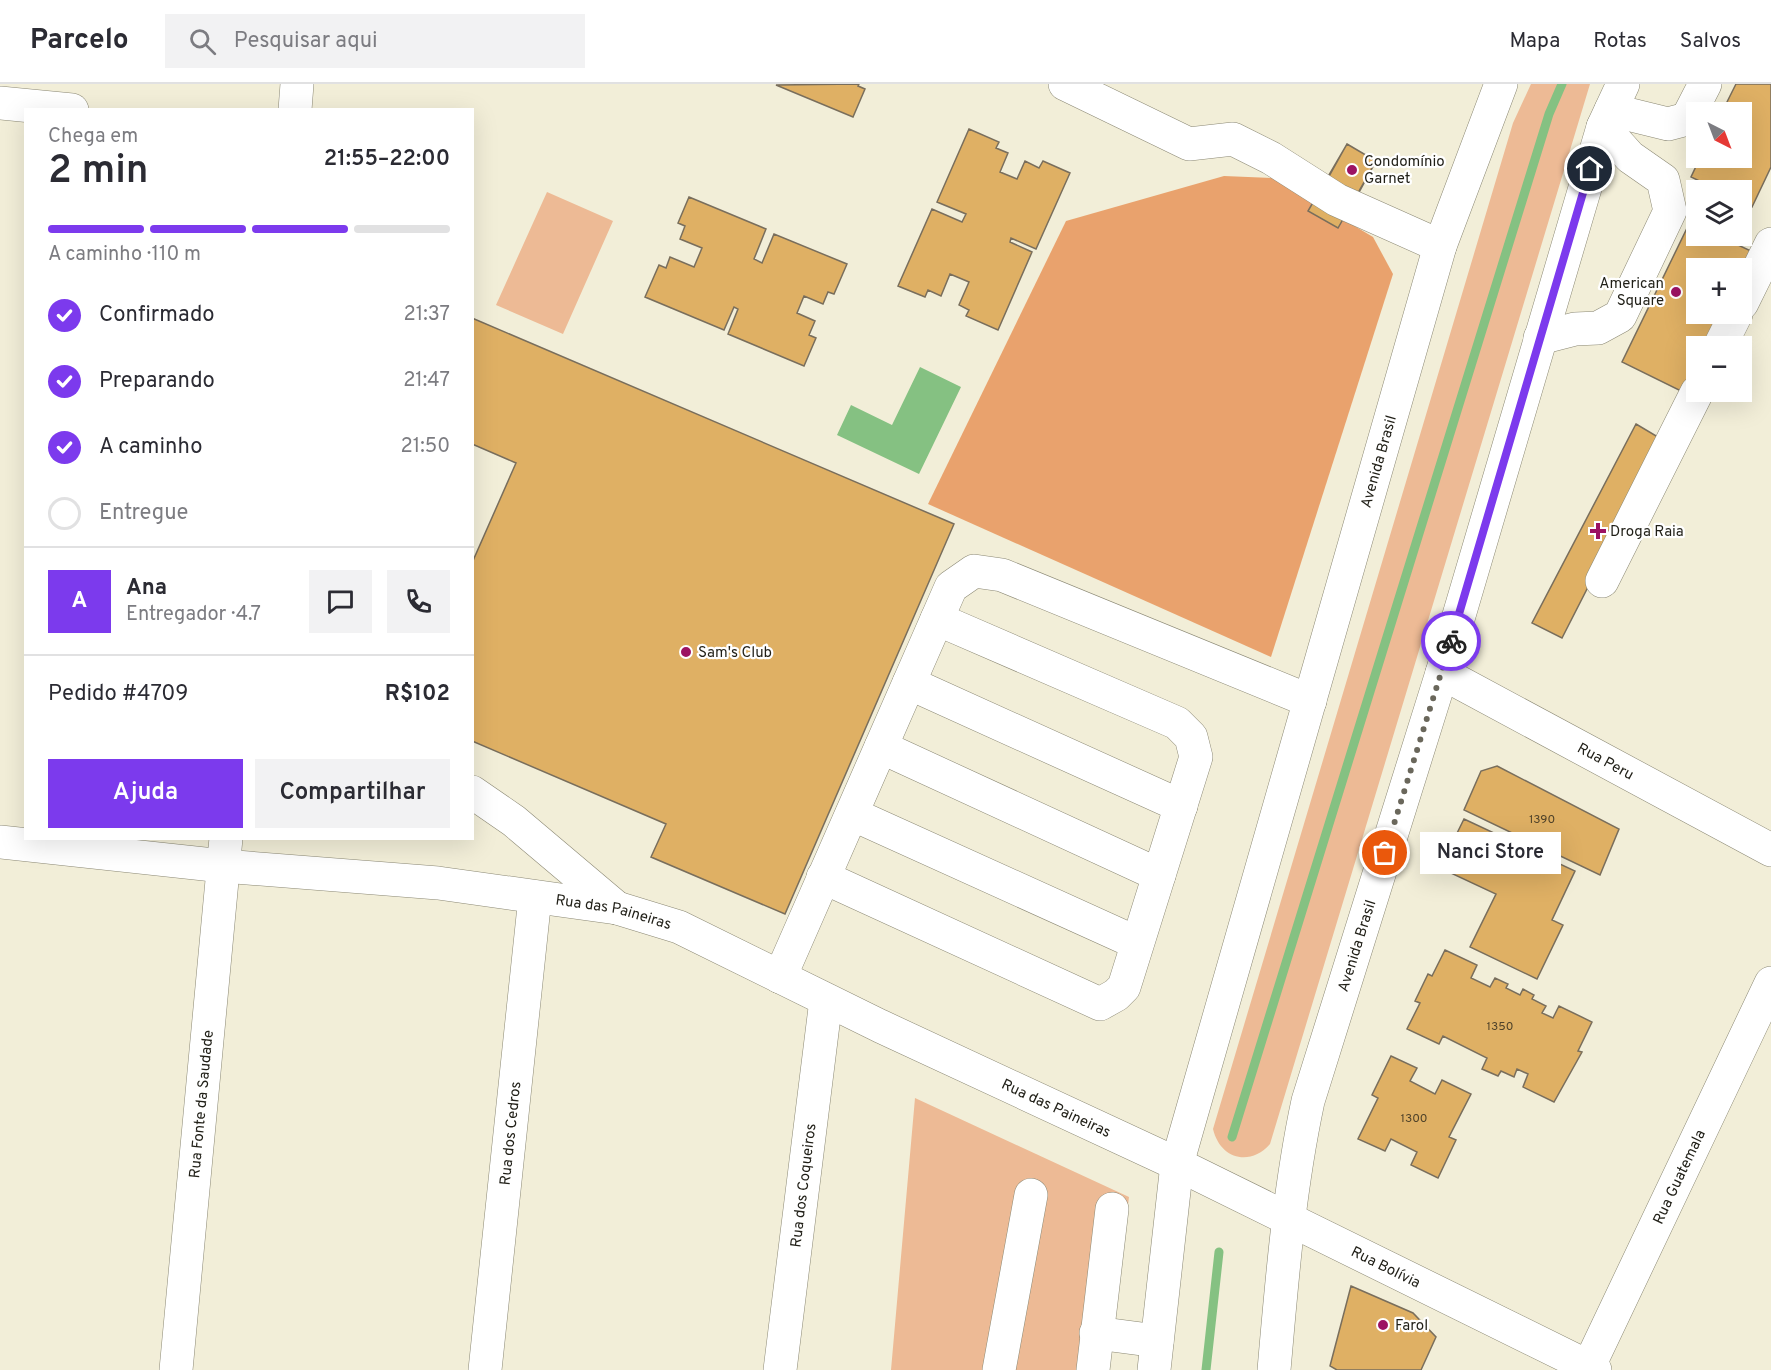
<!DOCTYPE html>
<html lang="pt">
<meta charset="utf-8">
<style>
:root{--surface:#fff;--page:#f2f2f3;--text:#2b2b33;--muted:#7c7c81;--line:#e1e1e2;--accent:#7c3aed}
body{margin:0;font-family:Overpass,sans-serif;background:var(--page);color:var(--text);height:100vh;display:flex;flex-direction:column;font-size:22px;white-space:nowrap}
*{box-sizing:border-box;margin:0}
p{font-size:20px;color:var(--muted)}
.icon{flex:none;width:33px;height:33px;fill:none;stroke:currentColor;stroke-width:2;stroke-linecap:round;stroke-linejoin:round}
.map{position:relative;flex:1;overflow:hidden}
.panel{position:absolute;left:24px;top:24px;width:450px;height:732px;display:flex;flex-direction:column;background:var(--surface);border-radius:0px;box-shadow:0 6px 24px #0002}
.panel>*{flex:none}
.needle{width:39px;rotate:138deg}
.tools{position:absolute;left:1686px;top:18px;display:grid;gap:12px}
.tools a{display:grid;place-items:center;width:66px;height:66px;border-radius:0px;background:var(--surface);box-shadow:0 6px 24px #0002;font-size:30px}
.pin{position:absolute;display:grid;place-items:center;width:51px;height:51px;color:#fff;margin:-26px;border:3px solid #fff;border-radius:50%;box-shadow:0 2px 6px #0007}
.courier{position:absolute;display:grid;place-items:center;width:60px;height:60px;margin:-30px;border:4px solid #7c3aed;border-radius:50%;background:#fff;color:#222;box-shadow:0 2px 8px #0007}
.bubble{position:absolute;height:42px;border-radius:0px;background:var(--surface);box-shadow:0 6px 24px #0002;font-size:20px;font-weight:600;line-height:42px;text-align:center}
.summary em{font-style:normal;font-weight:600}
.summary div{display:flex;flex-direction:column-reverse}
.summary{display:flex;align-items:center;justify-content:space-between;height:102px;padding:0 24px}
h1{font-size:39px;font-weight:600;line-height:45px}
.bar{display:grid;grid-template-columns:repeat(4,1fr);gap:9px 6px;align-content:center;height:72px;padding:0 24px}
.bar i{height:8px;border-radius:4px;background:var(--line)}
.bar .active{background:var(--accent)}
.bar p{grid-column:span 4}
.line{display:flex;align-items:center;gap:15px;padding:0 24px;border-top:2px solid var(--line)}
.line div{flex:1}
.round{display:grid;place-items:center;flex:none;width:63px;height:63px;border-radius:0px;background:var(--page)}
ol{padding:0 24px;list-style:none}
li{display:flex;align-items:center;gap:18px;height:66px}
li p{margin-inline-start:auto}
li .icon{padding:6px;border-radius:50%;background:var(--accent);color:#fff;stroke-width:4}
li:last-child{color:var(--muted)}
li i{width:33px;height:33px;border:3px solid var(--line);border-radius:50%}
.primary-button{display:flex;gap:12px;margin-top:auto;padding:12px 24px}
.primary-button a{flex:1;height:69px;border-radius:0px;background:var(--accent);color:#fff;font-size:24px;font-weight:600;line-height:69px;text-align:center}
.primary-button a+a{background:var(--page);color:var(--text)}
header{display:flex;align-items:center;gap:36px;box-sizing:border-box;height:84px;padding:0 30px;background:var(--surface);border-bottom:2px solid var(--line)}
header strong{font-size:28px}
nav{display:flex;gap:33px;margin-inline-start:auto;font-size:21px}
.search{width:420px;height:54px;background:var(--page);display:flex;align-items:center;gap:15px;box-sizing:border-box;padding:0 21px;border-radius:0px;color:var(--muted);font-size:22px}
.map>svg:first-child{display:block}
.green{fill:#edba95}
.forest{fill:#e9a26d}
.water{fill:#85c182}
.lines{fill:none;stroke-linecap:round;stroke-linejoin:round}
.stream{stroke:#85c182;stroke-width:9}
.building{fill:#dfb064;stroke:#796e5c;stroke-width:1.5}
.minor-casing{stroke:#8b8874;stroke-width:34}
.major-casing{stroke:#8b8874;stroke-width:34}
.minor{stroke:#fff;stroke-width:33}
.major{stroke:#fff;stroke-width:33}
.done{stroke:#6a675b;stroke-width:6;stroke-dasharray:0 10.8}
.route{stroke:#7c3aed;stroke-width:8}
.poi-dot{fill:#9c1262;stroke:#fff;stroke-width:2}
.labels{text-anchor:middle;stroke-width:4.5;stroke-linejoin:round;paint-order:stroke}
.number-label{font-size:12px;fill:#50432a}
.poi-label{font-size:15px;fill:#201f17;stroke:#fff;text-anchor:start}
.street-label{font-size:15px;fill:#201f17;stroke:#fff}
</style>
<header>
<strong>Parcelo</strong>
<div class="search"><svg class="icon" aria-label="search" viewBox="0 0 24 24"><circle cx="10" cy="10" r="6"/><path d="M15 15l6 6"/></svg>Pesquisar aqui</div>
<nav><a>Mapa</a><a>Rotas</a><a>Salvos</a></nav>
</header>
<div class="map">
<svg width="1771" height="1286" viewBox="0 0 1771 1286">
<rect width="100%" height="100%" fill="#f2eed8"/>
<path class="green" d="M 1531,0 L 1590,0 L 1270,1060 C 1250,1083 1220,1075 1213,1045 L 1513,39 Z
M 547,108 L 613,137 L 563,250 L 496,221 Z
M 915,1014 L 1129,1113 L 1107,1286 L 891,1286 Z"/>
<path class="forest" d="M 1224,92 L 1274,94 L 1373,153 L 1393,190 L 1271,573 L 928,420 L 1066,137 Z"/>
<path class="water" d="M 920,283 L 961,303 L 919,390 L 837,351 L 851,321 L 892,341 Z"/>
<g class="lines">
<path class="stream" d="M 1232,1053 L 1549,30 L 1562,0
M 1206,1286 L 1219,1168"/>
</g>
<path class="building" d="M 859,0 L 858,2 L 865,5 L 853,33 L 776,1 Z
M 1736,0 L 1771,0 L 1771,83 L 1752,123 L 1742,118 L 1742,106 L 1718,106 L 1691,93 L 1700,74 L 1742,74 L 1742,28 L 1722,28 Z
M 969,45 L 999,58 L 996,64 L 1008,69 L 1000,88 L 1017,95 L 1025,77 L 1039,84 L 1043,77 L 1070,89 L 1036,165 L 1011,154 L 1010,158 L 1032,168 L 998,246 L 966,232 L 969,226 L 959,221 L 969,198 L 950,190 L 941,212 L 928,206 L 925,213 L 898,202 L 932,125 L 962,138 L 966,130 L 937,118 Z
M 1347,60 L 1376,77 L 1338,144 L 1308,127 Z
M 1347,60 L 1376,77 L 1357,112 L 1327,96 Z
M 689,113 L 766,145 L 754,175 L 762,179 L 774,150 L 847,180 L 834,210 L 828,208 L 823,220 L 804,212 L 797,229 L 815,237 L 809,251 L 816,254 L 804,282 L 728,250 L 738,225 L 734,223 L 724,246 L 645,213 L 659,181 L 666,184 L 670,173 L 694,183 L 702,164 L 680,155 L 685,142 L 678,139 Z
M 1690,138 L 1696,141 L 1696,152 L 1719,152 L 1751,167 L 1742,184 L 1696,184 L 1696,230 L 1721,230 L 1705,262 L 1696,262 L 1696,280 L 1683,308 L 1622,278 Z
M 472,234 L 954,440 L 785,830 L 651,773 L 666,740 L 472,657 L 472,479 L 516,379 L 472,360 Z
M 1636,340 L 1663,356 L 1562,554 L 1532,539 Z
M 1497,682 L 1619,745 L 1600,791 L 1464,726 L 1481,687 Z
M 1464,735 L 1575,787 L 1552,836 L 1563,841 L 1537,895 L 1470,863 L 1496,810 L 1440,784 Z
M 1445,866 L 1477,881 L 1471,894 L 1490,903 L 1495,894 L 1508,900 L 1506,904 L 1520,911 L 1523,905 L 1534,911 L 1532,915 L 1546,922 L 1542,929 L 1553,934 L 1559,922 L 1592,938 L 1578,967 L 1582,968 L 1554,1018 L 1523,1003 L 1528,990 L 1517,985 L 1514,993 L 1501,987 L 1498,992 L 1482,985 L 1487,974 L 1443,952 L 1439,960 L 1407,945 L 1420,919 L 1415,917 L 1428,890 L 1432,892 Z
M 1391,972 L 1417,984 L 1410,997 L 1435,1010 L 1442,996 L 1471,1010 L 1449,1053 L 1456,1056 L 1438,1094 L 1411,1081 L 1417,1068 L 1391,1055 L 1385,1067 L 1358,1055 L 1378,1014 L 1372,1011 Z
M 1351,1202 L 1413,1229 L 1436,1253 L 1421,1286 L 1337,1286 L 1330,1282 Z"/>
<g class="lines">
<g class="minor-casing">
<g id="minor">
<path d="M 1065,0 L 1189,60 L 1233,55 L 1271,74 L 1337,116 L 1440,162"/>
<path d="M 0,19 L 72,26"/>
<path d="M 295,26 L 297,0"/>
<path d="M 1611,26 L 1668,40 L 1687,35 L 1705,0"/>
<path d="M 1742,219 L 1771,160"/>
<path d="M 1540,254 L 1575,245 L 1598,244 L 1620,232 L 1670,127 L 1663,96 L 1630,73 L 1603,43"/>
<path d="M 1720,262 L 1736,230"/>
<path d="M 1602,497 L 1697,308"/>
<path id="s1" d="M 1442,589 L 1771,766"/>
<path d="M 909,599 L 1181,722"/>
<path d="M 881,663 L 1159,791"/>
<path d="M 472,708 L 514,737 L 617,824"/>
<path d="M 852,730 L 1137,859"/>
<path d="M 823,793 L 1100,920 L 1116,911 L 1124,903 L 1196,673 L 1191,653 L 1177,639 L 937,535"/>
<path d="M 780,893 L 951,503 L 974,487 L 1002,491 L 1310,617"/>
<path d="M 1096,1249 L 1157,1257"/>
<path id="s2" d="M 176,1286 L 226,754"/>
<path id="s3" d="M 485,1286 L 535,813"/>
<path id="s4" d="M 780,1286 L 826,916"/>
<path d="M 999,1286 L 1031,1111"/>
<path d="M 1093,1286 L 1112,1125"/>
<path id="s5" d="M 1587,1286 L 1771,899"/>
</g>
</g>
<g class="major-casing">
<g id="major">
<path id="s6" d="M 0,758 L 223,782 L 438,799 L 617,824 L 679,843 L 880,942 L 1177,1080 L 1595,1286"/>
<path id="s7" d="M 1154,1286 L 1177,1080 L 1440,162 L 1501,0"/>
<path id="s8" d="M 1274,1286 C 1282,1195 1289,1106 1308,1017 L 1442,589 L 1603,43 L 1623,0"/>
</g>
</g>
<use href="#minor" class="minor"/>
<use href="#major" class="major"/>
</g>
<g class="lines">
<path class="done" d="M 1385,769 L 1451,557"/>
<path class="route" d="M 1451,557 L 1590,85"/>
</g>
<g class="poi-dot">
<circle cx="1352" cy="86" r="6"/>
<circle cx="1676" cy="208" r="6"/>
<path d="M1595 438h6v6h6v6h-6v6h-6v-6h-6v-6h6z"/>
<circle cx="686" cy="568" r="6"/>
<circle cx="1383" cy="1241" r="6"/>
</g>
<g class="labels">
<g class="number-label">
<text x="1542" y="739">1390</text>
<text x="1500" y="946">1350</text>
<text x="1414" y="1038">1300</text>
</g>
<g class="poi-label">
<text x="1364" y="82">Condomínio<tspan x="1364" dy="17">Garnet</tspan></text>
<text x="1664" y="204" text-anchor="end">American<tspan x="1664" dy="17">Square</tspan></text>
<text x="1610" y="452">Droga Raia</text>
<text x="698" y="573">Sam's Club</text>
<text x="1395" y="1246">Farol</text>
</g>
<g class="street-label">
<text dy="5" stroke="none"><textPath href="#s7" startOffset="938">Avenida Brasil</textPath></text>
<text dy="5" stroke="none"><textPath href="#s1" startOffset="186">Rua Peru</textPath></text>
<text dy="5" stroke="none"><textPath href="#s6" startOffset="618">Rua das Paineiras</textPath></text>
<text dy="5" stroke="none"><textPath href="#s8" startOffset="434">Avenida Brasil</textPath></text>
<text dy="5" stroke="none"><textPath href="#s2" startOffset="267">Rua Fonte da Saudade</textPath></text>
<text dy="5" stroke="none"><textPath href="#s6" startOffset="1104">Rua das Paineiras</textPath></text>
<text dy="5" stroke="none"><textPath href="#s3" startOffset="238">Rua dos Cedros</textPath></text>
<text dy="5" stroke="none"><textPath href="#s5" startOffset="214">Rua Guatemala</textPath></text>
<text dy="5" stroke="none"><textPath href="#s4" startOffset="186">Rua dos Coqueiros</textPath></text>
<text dy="5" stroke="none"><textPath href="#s6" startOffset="1470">Rua Bolívia</textPath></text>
</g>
</g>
</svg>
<div class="tools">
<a><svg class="needle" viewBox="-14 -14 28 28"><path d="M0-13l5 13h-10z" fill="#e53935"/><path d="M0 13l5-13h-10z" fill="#7c7c81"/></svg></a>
<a><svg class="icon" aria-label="layers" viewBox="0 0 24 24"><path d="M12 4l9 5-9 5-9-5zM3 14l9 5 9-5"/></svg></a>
<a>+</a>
<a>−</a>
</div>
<div class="pin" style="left:1385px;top:769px;background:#ea580c"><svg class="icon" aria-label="bag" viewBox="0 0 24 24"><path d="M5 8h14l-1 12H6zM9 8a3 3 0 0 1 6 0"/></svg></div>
<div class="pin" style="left:1590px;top:85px;background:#1f2937"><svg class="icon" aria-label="home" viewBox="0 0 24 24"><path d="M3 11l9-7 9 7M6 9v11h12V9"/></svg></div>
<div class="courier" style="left:1451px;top:557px"><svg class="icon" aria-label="bike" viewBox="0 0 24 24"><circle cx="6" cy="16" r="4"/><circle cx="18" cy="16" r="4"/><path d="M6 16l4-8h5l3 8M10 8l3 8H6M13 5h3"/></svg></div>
<div class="bubble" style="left:1420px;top:748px;width:141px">Nanci Store</div>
<section class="panel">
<div class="summary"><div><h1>2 min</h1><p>Chega em</p></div><em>21:55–22:00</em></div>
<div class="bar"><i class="active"></i><i class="active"></i><i class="active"></i><i></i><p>A caminho · 110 m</p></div>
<ol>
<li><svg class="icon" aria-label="check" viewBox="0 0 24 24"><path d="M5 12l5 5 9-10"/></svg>Confirmado<p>21:37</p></li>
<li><svg class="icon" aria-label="check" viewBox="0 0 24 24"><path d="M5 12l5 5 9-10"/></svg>Preparando<p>21:47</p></li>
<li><svg class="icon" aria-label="check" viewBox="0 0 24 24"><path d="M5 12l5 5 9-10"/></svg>A caminho<p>21:50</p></li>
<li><i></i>Entregue</li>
</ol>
<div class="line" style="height:108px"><b class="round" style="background:var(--accent);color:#fff">A</b><div><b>Ana</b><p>Entregador · 4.7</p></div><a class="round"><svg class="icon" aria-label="chat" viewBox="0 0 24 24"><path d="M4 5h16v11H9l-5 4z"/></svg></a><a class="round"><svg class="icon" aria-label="phone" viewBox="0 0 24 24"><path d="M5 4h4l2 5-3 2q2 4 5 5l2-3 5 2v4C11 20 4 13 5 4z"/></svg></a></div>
<div class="line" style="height:78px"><div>Pedido #4709</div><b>R$102</b></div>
<div class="primary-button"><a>Ajuda</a><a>Compartilhar</a></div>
</section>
</div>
